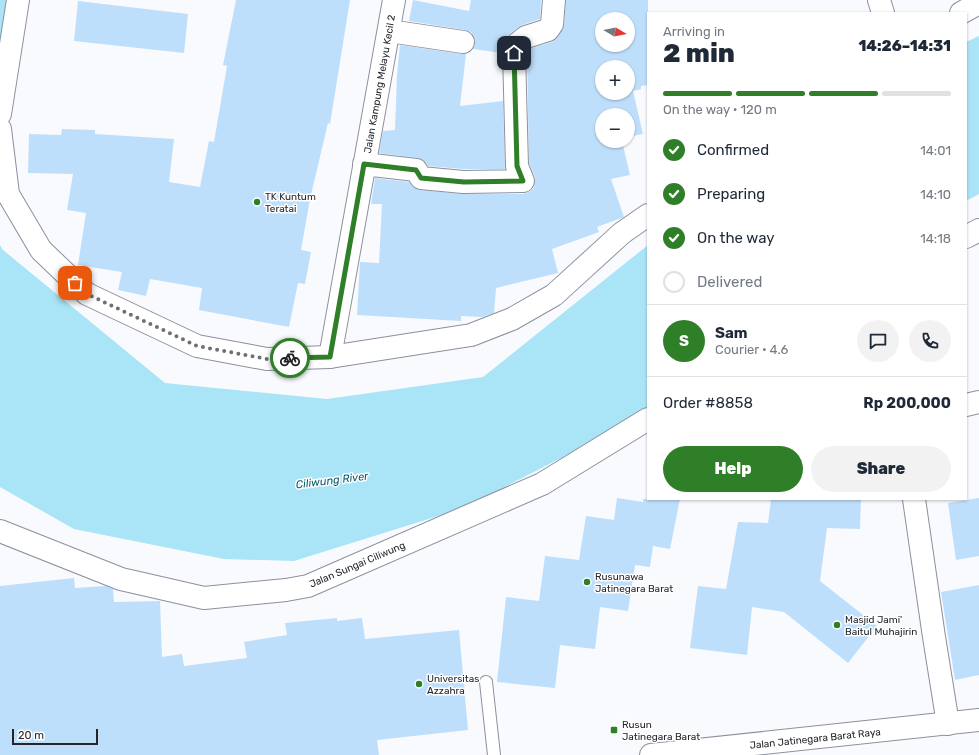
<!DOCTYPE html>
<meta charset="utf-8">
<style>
:root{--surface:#fff;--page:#f2f2f3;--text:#1f2937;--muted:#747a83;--line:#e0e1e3;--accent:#2f7e28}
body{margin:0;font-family:Rubik,sans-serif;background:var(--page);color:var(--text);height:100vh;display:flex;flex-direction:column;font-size:15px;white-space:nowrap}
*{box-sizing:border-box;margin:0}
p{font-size:13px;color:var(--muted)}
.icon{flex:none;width:22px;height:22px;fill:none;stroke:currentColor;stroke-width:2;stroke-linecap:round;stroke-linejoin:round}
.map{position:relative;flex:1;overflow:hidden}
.panel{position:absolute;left:647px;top:12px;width:320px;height:488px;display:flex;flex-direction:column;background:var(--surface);border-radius:0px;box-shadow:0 1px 3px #0004}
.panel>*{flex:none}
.needle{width:26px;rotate:100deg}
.buttons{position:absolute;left:595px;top:12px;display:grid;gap:8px}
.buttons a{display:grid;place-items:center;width:40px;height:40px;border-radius:50%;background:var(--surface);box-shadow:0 1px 3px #0004;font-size:20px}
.scale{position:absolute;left:12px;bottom:10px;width:86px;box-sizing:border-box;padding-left:4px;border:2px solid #23252b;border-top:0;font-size:11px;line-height:14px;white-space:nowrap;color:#23252b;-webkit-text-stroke:3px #fff;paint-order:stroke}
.pin{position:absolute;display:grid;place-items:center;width:34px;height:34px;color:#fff;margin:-17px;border-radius:8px;box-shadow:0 2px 6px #0006}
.courier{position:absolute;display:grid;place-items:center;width:40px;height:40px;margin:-20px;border:3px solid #2f7e28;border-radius:50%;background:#fff;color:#222;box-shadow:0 1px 5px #0007}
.summary em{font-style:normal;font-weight:800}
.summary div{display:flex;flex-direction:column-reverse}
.summary{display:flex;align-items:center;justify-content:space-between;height:68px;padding:0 16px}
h1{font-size:26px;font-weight:800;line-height:30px}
.bar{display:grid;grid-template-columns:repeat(4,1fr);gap:6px 4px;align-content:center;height:48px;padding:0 16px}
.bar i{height:5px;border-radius:3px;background:var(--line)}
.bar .current{background:var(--accent)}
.bar p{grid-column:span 4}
.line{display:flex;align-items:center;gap:10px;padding:0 16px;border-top:1px solid var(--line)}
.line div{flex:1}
.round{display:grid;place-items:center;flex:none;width:42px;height:42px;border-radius:21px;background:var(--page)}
ol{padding:0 16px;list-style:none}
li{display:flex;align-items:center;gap:12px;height:44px}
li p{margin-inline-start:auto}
li .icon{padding:4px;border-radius:50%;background:var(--accent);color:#fff;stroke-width:4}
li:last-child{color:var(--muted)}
li i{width:22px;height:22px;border:2px solid var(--line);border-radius:50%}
.primary-button{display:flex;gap:8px;margin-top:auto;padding:8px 16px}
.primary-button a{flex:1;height:46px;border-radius:24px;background:var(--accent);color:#fff;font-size:16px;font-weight:800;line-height:46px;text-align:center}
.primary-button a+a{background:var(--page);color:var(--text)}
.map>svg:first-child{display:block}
.water{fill:#a9e5f7}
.building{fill:#bedffb;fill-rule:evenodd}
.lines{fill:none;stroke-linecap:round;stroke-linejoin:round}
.lane-casing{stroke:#8b909e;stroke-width:14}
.street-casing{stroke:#8b909e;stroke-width:24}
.secondary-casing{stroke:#8b909e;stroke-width:24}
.primary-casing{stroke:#8b909e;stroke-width:24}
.lane{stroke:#fff;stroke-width:12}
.street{stroke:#fff;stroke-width:22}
.secondary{stroke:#fff;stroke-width:22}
.primary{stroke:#fff;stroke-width:22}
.done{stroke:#6e7074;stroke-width:4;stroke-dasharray:0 7.2}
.route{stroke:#2f7e28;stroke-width:5}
.poi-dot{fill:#2f7e28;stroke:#fff;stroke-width:1.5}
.labels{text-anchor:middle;stroke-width:3;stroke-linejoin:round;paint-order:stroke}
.street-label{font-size:10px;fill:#23252b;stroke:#fff}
.poi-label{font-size:10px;fill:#23252b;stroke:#fff;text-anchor:start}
.water-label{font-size:11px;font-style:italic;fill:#005769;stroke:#fff}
</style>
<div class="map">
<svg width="979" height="755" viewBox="0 0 979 755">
<rect width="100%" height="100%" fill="#f9fafd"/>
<path class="water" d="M 0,0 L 8,0 L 0,39 Z
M 979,36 L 979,194 L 966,201 L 966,42 Z
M 0,245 L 3,250 L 165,383 L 327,399 L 483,377 L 648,245 L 648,409 L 604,436 L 464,508 L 294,561 L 224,559 L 74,529 L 0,487 Z"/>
<path class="building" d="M 236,0 L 350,0 L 330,124 L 328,123 L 310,199 L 301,250 L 311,252 L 305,284 L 298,283 L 289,327 L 199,310 L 202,288 L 150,279 L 146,296 L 118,290 L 122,272 L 78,265 L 86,213 L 67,210 L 73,174 L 28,173 L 29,134 L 61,135 L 62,129 L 95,130 L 95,134 L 174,139 L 169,182 L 200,187 L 209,141 L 214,142 L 227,66 L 223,65 Z
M 413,0 L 469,11 L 471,0 L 541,0 L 540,19 L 522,25 L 509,34 L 505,40 L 502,53 L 473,49 L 475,43 L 474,37 L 471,32 L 465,30 L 409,21 Z
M 566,0 L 648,0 L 648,85 L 641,86 L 641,89 L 633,91 L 643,134 L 628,137 L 628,115 L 602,115 L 602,141 L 622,141 L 630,175 L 611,179 L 624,217 L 597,227 L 599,232 L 552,249 L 558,273 L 496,288 L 494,313 L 482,317 L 461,316 L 461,321 L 357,315 L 360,262 L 379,263 L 382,204 L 371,204 L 375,178 L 409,182 L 414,188 L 420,190 L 462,194 L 523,194 L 529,192 L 534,188 L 535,182 L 535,177 L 529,163 L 527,55 L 528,52 L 532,48 L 552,42 L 558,37 L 564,25 ZM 602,19 L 628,19 L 628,45 L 602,45 ZM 602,67 L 628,67 L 628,93 L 602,93 Z
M 78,1 L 188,14 L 184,53 L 74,41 Z
M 400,45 L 461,54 L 466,54 L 460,106 L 503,101 L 505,169 L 463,169 L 428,166 L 423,160 L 418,158 L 379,153 L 383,131 L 395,130 L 397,75 Z
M 617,498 L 643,502 L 643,499 L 680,499 L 670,549 L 653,546 L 650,567 L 635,565 L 628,611 L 600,607 L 595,649 L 560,645 L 555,688 L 497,682 L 506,597 L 539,601 L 545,556 L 579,560 L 586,516 L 614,520 Z
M 979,498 L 979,556 L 956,560 L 948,503 Z
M 771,499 L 861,499 L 860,529 L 827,528 L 820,581 L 877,626 L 848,663 L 784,612 L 752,607 L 747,655 L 690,648 L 698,586 L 726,589 L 738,522 L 768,523 Z
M 74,578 L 75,588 L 106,586 L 113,589 L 114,602 L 160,601 L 162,657 L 182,654 L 184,666 L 247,658 L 244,642 L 287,635 L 285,623 L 337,618 L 337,621 L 362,618 L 365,639 L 459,630 L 468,730 L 377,740 L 379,755 L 0,755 L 0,586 Z
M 979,585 L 979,675 L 955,680 L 941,592 Z"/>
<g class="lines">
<g class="lane-casing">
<path id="lane" d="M 486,682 L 494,755"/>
</g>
<g class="street-casing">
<path id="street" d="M 879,0 L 883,13
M 389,31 L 463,42
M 364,164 L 416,170 L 421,178 L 463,182 L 523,181 L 517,166 L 514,53 L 517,44 L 526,37 L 548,30 L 552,24 L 554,0
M 330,357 L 394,0
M 966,405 L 979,402
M 914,499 L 934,637 L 948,724"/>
</g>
<g class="secondary-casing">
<path id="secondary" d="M 961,13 L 979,3
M 0,114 L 18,0
M 0,129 L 8,194 L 41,250 L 87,294 L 197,346 L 267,359 L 330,357 L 471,335 L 512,319 L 554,295 L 622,233 L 648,215
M 966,237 L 979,230
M 0,531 L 121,579 L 204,598 L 286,590 L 308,586 L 542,484 L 648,419"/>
</g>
<g class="primary-casing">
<path id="primary" d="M 651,755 L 979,720"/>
</g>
<use href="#lane" class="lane"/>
<use href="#street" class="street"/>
<use href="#secondary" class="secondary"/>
<use href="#primary" class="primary"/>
</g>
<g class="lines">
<path class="done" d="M 75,283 L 87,294 L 197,346 L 267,359 L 290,358"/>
<path class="route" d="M 290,358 L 330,357 L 364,164 L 416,170 L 421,178 L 464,182 L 523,181 L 517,166 L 514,53"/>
</g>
<g class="poi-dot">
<circle cx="257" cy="202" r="4"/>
<circle cx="587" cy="582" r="4"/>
<circle cx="837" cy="625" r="4"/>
<circle cx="419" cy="684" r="4"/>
<rect x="610" y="726" width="8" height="8" rx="2"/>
</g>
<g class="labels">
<g class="street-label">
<text transform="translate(379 84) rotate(-80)" y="4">Jalan Kampung Melayu Kecil 2</text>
<text transform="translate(357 564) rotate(-23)" y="4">Jalan Sungai Ciliwung</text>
<text transform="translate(815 738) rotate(-6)" y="4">Jalan Jatinegara Barat Raya</text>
</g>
<g class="poi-label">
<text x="265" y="200">TK Kuntum<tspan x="265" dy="12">Teratai</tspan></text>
<text x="595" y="580">Rusunawa<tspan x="595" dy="12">Jatinegara Barat</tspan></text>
<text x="845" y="623">Masjid Jami'<tspan x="845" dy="12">Baitul Muhajirin</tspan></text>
<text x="427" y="682">Universitas<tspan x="427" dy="12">Azzahra</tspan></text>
<text x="622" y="728">Rusun<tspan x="622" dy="12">Jatinegara Barat</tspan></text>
</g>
<g class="water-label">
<text transform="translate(332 480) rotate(-7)" y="4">Ciliwung River</text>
</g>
</g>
</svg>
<div class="buttons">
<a><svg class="needle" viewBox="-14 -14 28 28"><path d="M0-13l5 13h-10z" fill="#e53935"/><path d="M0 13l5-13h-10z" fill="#747a83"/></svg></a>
<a>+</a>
<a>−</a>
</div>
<div class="scale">20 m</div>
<div class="pin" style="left:75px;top:283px;background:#ea580c"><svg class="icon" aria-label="bag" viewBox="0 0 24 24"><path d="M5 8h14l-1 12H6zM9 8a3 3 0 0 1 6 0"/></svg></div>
<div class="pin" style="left:514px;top:53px;background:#1f2937"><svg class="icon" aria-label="home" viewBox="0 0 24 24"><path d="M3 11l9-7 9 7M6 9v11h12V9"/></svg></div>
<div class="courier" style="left:290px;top:358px"><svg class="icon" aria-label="bike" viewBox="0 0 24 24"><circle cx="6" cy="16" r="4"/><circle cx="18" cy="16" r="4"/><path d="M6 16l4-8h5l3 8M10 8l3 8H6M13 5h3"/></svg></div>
<section class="panel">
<div class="summary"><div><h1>2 min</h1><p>Arriving in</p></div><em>14:26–14:31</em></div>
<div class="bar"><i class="current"></i><i class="current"></i><i class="current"></i><i></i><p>On the way · 120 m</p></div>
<ol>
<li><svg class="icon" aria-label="check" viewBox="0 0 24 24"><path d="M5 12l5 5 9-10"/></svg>Confirmed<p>14:01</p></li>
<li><svg class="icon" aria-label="check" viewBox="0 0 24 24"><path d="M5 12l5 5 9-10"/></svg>Preparing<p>14:10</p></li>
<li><svg class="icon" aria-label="check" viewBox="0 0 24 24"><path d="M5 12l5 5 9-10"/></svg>On the way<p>14:18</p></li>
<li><i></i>Delivered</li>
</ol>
<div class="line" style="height:72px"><b class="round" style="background:var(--accent);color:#fff">S</b><div><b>Sam</b><p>Courier · 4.6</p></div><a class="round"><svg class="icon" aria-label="chat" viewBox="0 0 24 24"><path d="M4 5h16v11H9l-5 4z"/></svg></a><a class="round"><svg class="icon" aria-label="phone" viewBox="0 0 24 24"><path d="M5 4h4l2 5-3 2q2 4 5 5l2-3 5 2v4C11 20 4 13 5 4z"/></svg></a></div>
<div class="line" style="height:52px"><div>Order #8858</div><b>Rp 200,000</b></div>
<div class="primary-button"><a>Help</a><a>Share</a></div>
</section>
</div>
